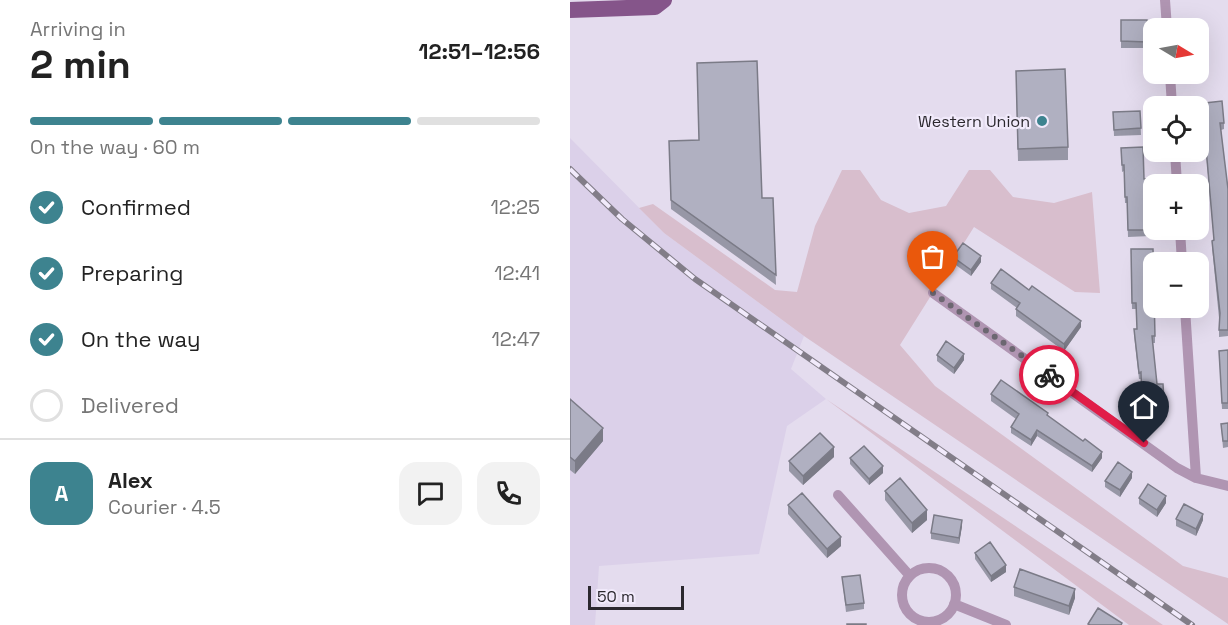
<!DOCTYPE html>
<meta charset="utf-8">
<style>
:root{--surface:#fff;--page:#f2f2f2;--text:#222;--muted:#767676;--line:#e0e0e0;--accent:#3d838f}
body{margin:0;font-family:"Space Grotesk",sans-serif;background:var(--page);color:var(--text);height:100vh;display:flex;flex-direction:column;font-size:22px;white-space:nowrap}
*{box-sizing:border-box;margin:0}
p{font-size:20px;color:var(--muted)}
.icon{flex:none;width:33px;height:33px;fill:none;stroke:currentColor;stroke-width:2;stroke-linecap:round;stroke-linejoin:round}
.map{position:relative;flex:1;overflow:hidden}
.details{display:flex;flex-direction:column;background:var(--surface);width:570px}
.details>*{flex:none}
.needle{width:39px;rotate:100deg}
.tools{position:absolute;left:573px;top:18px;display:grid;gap:12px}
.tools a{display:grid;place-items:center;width:66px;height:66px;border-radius:12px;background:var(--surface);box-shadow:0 6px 24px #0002;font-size:30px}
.scale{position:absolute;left:18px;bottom:15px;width:96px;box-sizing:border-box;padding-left:6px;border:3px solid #2b282e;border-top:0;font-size:16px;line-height:21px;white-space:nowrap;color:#2b282e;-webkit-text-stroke:4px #f1eafb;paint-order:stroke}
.pin{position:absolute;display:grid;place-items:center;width:51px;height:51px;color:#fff;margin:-62px -26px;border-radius:50% 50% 50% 0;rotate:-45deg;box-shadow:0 0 6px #0007}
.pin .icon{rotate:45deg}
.courier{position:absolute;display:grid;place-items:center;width:60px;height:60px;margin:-30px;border:4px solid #e11d48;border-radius:50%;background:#fff;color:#222;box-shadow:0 2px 8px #0007}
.summary em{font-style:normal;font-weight:700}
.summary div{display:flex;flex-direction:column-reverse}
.summary{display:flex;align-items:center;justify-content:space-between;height:102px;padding:0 30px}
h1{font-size:39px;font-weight:700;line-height:45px}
.bar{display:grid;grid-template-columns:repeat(4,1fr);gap:9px 6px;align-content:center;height:72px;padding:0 30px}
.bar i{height:8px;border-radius:4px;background:var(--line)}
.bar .on{background:var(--accent)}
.bar p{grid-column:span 4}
.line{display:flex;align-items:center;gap:15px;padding:0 30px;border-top:2px solid var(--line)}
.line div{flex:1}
.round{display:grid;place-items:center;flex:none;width:63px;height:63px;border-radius:18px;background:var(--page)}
ol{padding:0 30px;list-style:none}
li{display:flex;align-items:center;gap:18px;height:66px}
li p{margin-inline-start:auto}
li .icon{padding:6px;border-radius:50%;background:var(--accent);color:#fff;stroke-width:4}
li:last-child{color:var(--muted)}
li i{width:33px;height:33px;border:3px solid var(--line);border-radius:50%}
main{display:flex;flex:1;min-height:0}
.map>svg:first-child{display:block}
.built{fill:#dbd0e9}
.green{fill:#d8becd}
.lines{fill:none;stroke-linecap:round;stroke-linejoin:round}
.minor{stroke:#b095b2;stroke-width:10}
.primary{stroke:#85558a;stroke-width:16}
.rail-casing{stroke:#827d88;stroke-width:6}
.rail{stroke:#f1eafb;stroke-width:4;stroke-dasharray:11;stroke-linecap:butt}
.wall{fill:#9797a6}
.shaded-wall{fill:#7b7b87}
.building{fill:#b0b0c1;stroke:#7b7b87;stroke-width:1.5}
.done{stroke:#6c6771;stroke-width:6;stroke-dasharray:0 10.8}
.route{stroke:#e11d48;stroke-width:8}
.poi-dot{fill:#3d838f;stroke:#f1eafb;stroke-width:2}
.labels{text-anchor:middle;stroke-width:4.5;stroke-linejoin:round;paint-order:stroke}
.poi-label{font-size:16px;fill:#2b282e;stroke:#f1eafb;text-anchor:end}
</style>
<main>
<section class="details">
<div class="summary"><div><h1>2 min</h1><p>Arriving in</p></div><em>12:51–12:56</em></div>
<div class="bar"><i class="on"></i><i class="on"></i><i class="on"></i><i></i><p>On the way · 60 m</p></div>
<ol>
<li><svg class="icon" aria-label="check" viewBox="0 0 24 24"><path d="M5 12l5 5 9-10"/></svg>Confirmed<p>12:25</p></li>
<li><svg class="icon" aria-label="check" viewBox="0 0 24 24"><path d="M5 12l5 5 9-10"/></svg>Preparing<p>12:41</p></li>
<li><svg class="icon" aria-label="check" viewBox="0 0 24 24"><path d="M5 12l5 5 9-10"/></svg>On the way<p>12:47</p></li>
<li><i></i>Delivered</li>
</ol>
<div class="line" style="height:108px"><b class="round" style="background:var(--accent);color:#fff">A</b><div><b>Alex</b><p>Courier · 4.5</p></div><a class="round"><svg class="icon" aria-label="chat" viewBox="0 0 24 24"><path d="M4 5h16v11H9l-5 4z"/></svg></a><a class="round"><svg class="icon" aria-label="phone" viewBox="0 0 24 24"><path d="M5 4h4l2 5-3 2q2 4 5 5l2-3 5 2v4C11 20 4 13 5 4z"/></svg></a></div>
</section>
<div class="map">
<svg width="658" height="625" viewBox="0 0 658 625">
<rect width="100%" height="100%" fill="#e4dcee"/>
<path class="built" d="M 0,138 L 94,233 L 234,336 L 221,369 L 256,399 L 217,426 L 189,554 L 29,566 L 25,625 L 0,625 Z"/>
<path class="green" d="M 272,170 L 290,170 L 311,200 L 339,213 L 376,206 L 399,170 L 420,170 L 443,197 L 484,203 L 522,192 L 530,293 L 505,292 L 404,227 L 330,345 L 365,386 L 613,566 L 658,578 L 658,624 L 234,336 L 94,233 L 69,208 L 83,204 L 205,290 L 227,292 L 245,226 Z
M 256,399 L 593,625 L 559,625 Z"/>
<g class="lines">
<path class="minor" d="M 595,0 L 597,28
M 600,74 L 602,106
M 605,152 L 607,184
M 610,230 L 612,262
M 363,293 L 607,468 L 626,478 L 658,486
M 615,308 L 626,478
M 268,495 L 340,576
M332 595a27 27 0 1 1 54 0a27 27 0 1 1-54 0Z
M 384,604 L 436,625"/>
<path class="primary" d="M 0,10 L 85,7 L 94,0"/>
<g class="rail-casing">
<path id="rail" d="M 0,169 L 52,219 L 125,279 L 622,625"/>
</g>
<use href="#rail" class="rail"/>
</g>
<path class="wall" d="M 551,20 L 577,20 L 577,48 L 551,48 Z
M 446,83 L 498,147 L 498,160 L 448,161 Z
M 635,103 L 654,123 L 654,129 L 651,130 L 658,189 L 658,336 L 649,337 L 649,318 L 642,247 L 642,241 L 644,241 L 635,142 L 635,136 L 638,135 Z
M 570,111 L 571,135 L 544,136 L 543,112 Z
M 99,141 L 192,198 L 203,198 L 206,285 L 101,209 Z
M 551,148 L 574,179 L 577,213 L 579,213 L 580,236 L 558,237 L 557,203 L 555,203 L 554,171 L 552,172 Z
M 561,249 L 585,336 L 585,343 L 583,343 L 587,384 L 593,384 L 594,407 L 572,408 L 571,379 L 569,379 L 564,335 L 564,329 L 567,329 L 566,309 L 562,309 Z
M 383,257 L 411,262 L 401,276 L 383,263 Z
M 421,283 L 511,327 L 494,351 L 446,316 L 446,309 L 447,308 L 421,289 Z
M 658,350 L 658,409 L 652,409 L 649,351 Z
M 367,355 L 394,360 L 384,374 L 367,361 Z
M 421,394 L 478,416 L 532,458 L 522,472 L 467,436 L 461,446 L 441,433 L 441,427 L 446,419 L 421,401 Z
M 0,399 L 33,441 L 5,474 L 0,470 Z
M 658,423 L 658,447 L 653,448 L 651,424 Z
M 264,457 L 233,485 L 219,471 L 219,461 Z
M 280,458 L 313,473 L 299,485 L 280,464 Z
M 562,478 L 550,497 L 535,487 L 535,481 Z
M 315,491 L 357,520 L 342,533 L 315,500 Z
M 569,498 L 596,503 L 587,517 L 569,504 Z
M 218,505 L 271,546 L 257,558 L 218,514 Z
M 606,519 L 633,520 L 626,536 L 606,526 Z
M 392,526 L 389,544 L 361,539 L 361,533 Z
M 405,553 L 436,572 L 421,582 L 405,559 Z
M 272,577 L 294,603 L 294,609 L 276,612 Z
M 444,587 L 505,598 L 499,615 L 444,596 Z"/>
<path class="shaded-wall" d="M 411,256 L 411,262 L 401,276 L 401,270 Z
M 511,321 L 511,327 L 494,351 L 494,344 Z
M 394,354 L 394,360 L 384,374 L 384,368 Z
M 33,428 L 33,441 L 5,474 L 5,461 Z
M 467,430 L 467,436 L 461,446 L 461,440 Z
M 264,447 L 264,457 L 233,485 L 233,476 Z
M 532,452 L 532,458 L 522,472 L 522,466 Z
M 313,466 L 313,473 L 299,485 L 299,479 Z
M 562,472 L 562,478 L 550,497 L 550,490 Z
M 596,496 L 596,503 L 587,517 L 587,510 Z
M 357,510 L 357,520 L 342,533 L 342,523 Z
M 633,514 L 633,520 L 626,536 L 626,529 Z
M 392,520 L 392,526 L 389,544 L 389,538 Z
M 271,537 L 271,546 L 257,558 L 257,549 Z
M 436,565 L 436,572 L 421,582 L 421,576 Z
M 505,589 L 505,598 L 499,615 L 499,606 Z"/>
<path class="building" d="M 551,20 L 577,20 L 577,42 L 551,41 Z
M 187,61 L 192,198 L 203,198 L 206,275 L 101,200 L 99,141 L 129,140 L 127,63 Z
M 495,69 L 498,147 L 448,149 L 446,71 Z
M 652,101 L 654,123 L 650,123 L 658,189 L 658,330 L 649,330 L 650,313 L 642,241 L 644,240 L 635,136 L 638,135 L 635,103 Z
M 570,111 L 571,128 L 544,130 L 543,112 Z
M 573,147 L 574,179 L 577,179 L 577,213 L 579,213 L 580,230 L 558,230 L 557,197 L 555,197 L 554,165 L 552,165 L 551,148 Z
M 393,243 L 411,256 L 401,270 L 383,257 Z
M 561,249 L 583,249 L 585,336 L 582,336 L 587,384 L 593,384 L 594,401 L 572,401 L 571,372 L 569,373 L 564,329 L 567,329 L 566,303 L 562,303 Z
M 431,269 L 459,290 L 462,286 L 511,321 L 494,344 L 446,309 L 450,303 L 421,283 Z
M 376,341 L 394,354 L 384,368 L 367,355 Z
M 658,350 L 658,403 L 652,403 L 649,351 Z
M 431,380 L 478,413 L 477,415 L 513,441 L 515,439 L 532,452 L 522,466 L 467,430 L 461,440 L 441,427 L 449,414 L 421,394 Z
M 0,399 L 33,428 L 5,461 L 0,457 Z
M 658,423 L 658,441 L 653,441 L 651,424 Z
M 250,433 L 264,447 L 233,476 L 219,461 Z
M 294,446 L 313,466 L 299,479 L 280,458 Z
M 548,462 L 562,472 L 550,490 L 535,481 Z
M 330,478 L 357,510 L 342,523 L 315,491 Z
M 578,484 L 596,496 L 587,510 L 569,498 Z
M 232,493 L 271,537 L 257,549 L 218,505 Z
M 614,504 L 633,514 L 626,529 L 606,519 Z
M 364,515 L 392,520 L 389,538 L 361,533 Z
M 420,542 L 436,565 L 421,576 L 405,553 Z
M 450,569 L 505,589 L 499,606 L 444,587 Z
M 290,575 L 294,603 L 276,605 L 272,577 Z
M 528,608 L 552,623 L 551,625 L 520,625 L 518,624 Z
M 277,624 L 296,624 L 296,625 L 277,625 Z"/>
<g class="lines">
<path class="done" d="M 363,293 L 479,375"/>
<path class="route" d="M 479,375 L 574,443"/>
</g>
<circle class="poi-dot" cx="472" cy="121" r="6"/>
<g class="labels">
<g class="poi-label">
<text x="460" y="127">Western Union</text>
</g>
</g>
</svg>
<div class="tools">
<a><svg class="needle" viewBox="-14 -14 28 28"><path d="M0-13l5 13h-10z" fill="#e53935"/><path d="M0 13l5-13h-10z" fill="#767676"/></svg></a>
<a><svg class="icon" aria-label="locate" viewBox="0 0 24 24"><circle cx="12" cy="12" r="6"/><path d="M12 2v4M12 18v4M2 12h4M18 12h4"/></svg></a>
<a>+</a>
<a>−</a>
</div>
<div class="scale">50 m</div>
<div class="pin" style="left:363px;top:293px;background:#ea580c"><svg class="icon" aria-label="bag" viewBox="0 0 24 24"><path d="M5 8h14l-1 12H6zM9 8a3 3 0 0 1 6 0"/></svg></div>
<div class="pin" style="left:574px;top:443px;background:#1f2937"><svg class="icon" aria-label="home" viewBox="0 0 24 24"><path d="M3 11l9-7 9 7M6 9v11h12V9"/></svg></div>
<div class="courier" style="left:479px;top:375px"><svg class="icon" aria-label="bike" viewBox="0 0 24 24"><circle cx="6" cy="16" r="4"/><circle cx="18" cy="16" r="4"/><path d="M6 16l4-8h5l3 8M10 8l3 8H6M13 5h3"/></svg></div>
</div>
</main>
